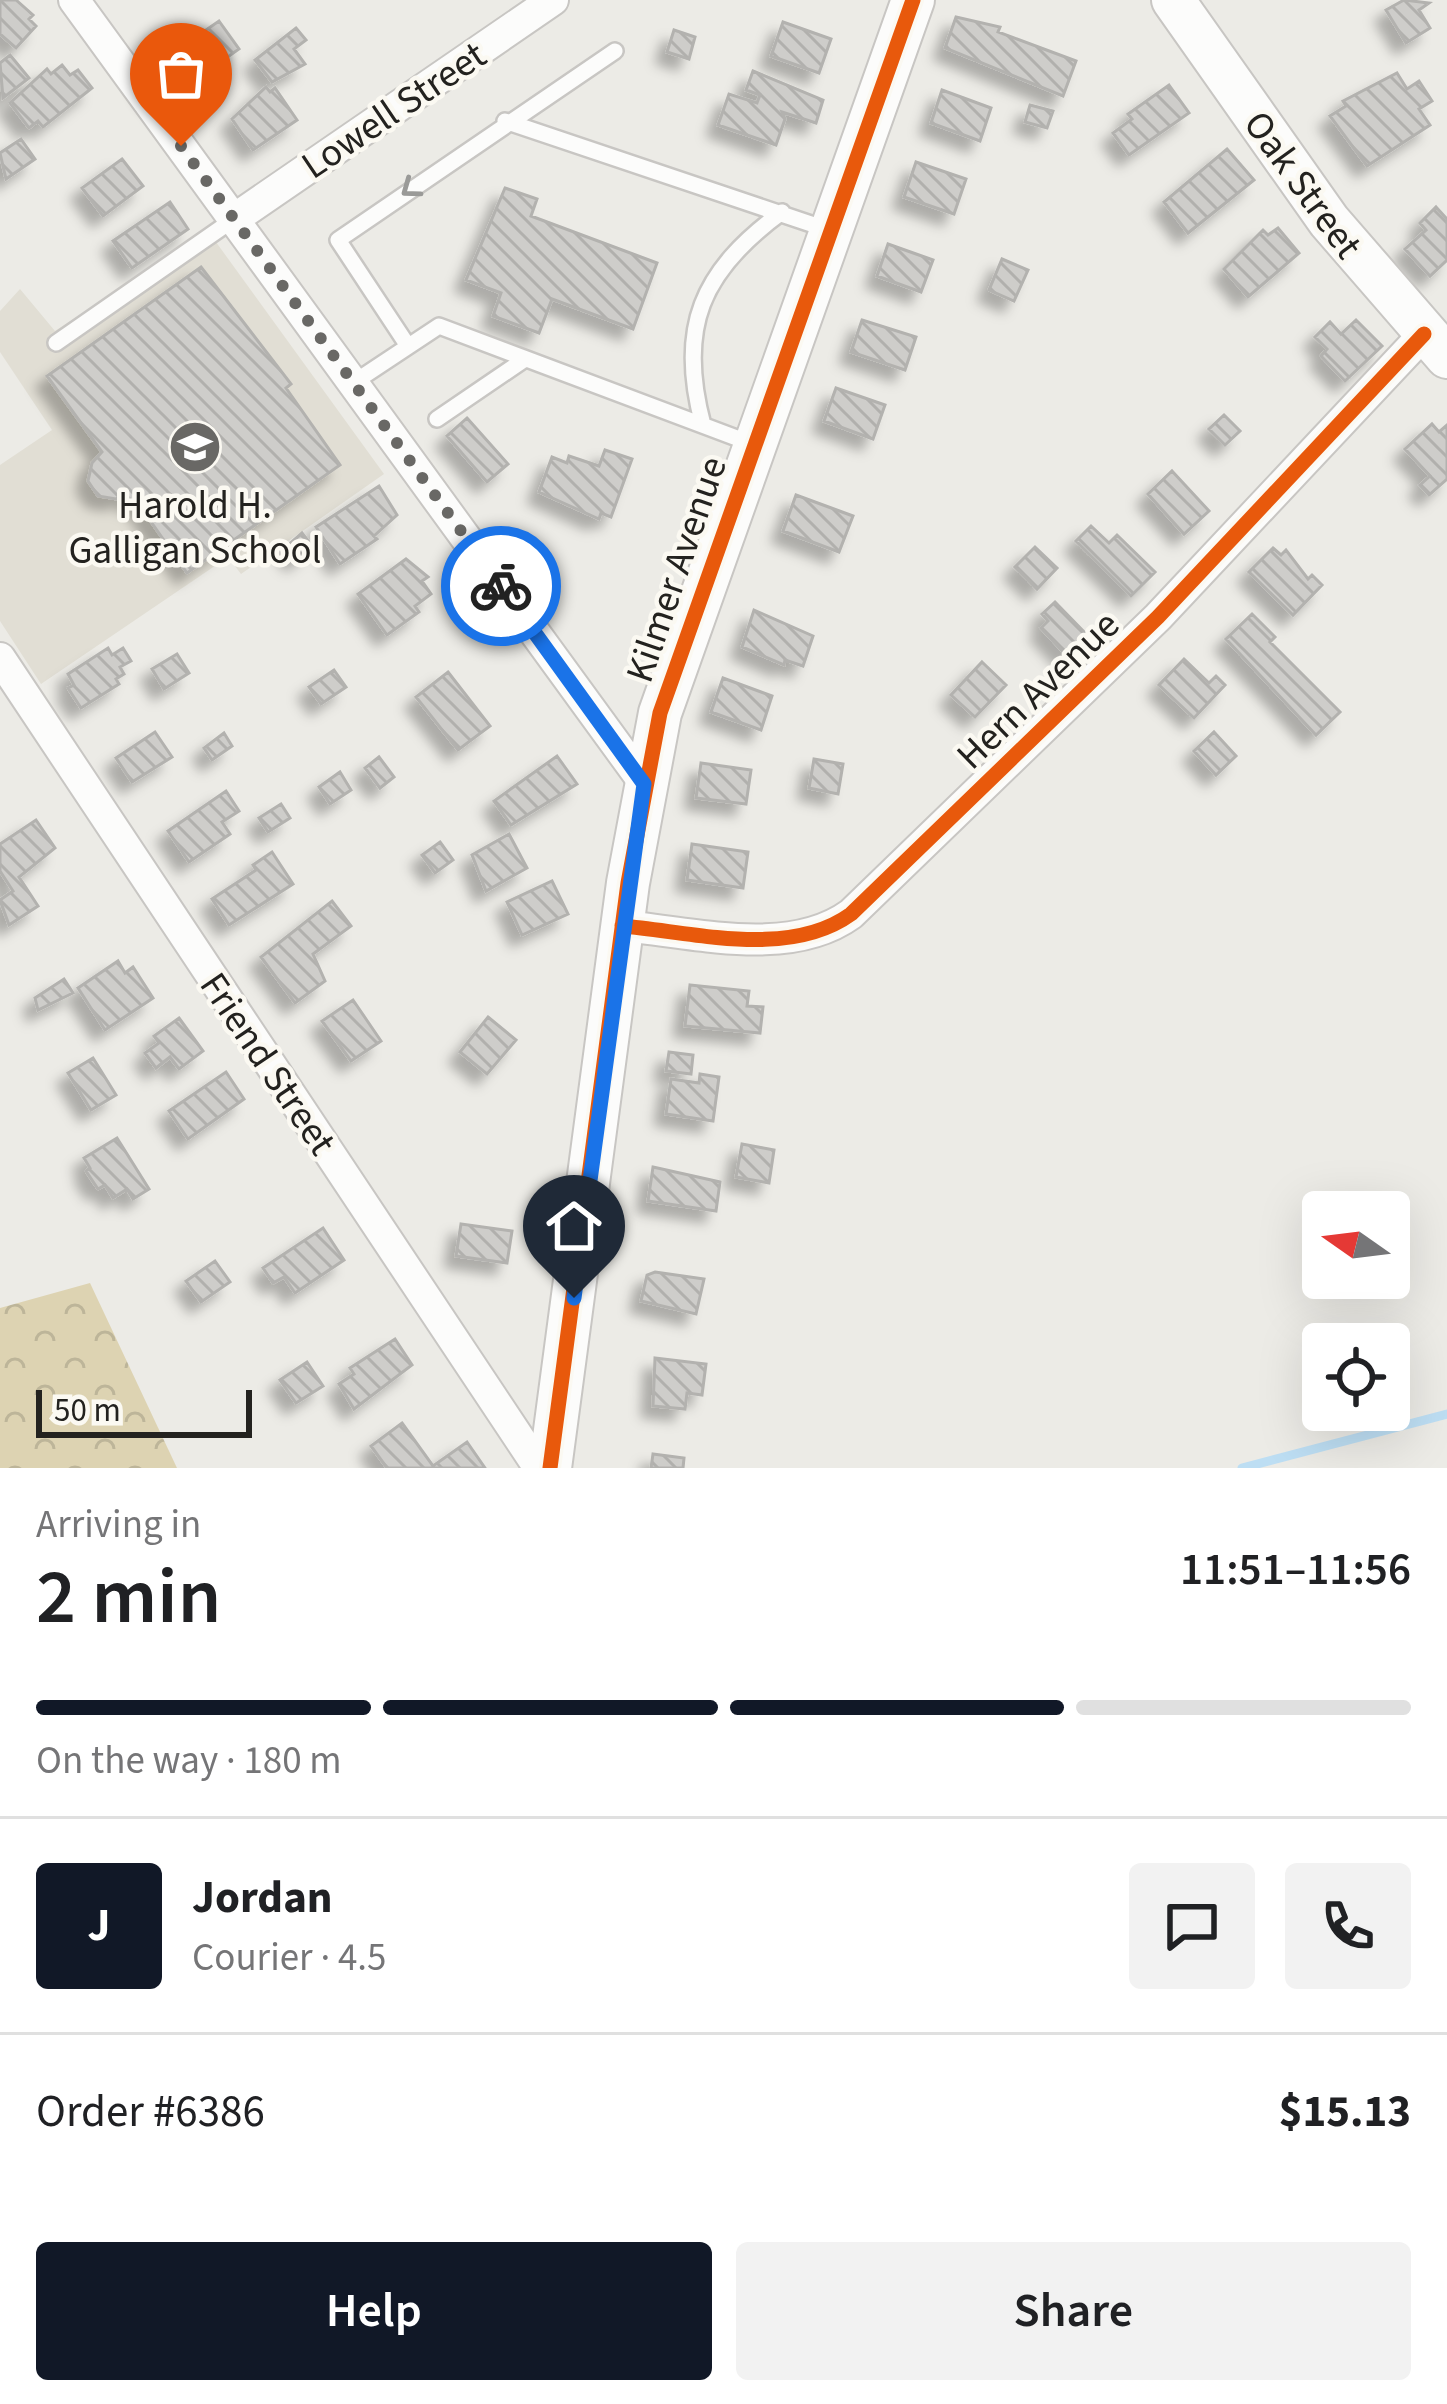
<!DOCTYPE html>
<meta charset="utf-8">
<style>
:root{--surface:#fff;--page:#f2f2f2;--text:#202124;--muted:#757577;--line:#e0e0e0;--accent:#111827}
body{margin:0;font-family:"Source Sans 3",sans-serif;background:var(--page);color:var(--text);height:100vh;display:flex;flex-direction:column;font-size:45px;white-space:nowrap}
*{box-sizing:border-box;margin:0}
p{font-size:39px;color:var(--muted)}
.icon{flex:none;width:66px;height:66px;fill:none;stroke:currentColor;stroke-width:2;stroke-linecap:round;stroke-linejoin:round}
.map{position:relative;height:1468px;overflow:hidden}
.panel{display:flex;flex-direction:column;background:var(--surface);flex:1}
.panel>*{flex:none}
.needle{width:78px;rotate:284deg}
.tools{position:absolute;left:1302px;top:1191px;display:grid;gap:24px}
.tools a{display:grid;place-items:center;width:108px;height:108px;border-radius:12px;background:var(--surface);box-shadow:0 12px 48px #0002;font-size:60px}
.scale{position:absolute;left:36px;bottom:30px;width:216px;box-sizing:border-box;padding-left:12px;border:6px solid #23221f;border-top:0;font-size:33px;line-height:42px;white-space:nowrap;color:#23221f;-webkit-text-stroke:9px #fbf9f2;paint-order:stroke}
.pin{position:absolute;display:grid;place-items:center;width:102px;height:102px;color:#fff;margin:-123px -51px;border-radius:50% 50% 50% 0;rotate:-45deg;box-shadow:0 0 12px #0007}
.pin .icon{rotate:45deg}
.courier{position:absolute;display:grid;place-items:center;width:120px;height:120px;margin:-60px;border:9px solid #1a73e8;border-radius:50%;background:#fff;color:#222;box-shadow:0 3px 15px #0007}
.summary em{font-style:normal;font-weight:600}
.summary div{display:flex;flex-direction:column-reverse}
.summary{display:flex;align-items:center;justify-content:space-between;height:204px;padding:0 36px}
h1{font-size:78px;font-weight:600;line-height:90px}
.bar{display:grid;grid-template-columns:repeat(4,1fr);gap:18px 12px;align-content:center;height:144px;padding:0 36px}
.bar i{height:15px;border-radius:9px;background:var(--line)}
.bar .current{background:var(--accent)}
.bar p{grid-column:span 4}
.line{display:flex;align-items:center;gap:30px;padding:0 36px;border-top:3px solid var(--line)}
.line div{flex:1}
.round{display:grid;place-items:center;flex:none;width:126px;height:126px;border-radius:12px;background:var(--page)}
.action{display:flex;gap:24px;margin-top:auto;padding:24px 36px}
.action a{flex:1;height:138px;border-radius:12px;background:var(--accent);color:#fff;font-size:48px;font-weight:600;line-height:138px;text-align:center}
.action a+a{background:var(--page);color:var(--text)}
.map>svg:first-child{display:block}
.built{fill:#e1ded4}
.forest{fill:url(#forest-crowns)}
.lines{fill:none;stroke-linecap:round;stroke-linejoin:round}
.stream{stroke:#bddef3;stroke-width:9}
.building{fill:url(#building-back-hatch);stroke:#b3b2af;stroke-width:3;filter:url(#shadow)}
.lane-casing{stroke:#c8c6c3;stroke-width:20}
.street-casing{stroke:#c8c6c3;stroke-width:34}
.secondary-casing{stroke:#c8c6c3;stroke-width:46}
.lane{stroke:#fcfcfb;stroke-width:15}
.street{stroke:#fcfcfb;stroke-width:30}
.secondary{stroke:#fcfcfb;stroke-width:42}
.cycleway-casing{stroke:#fbf9f2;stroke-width:22}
.cycleway{stroke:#e8590c;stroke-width:15}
.oneway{stroke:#9a9a98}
.done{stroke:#696865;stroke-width:12;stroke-dasharray:0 21.6}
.route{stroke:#1a73e8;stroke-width:15}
.labels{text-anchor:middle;stroke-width:9;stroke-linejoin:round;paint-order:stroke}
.street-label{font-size:39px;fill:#23221f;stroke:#fbf9f2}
.poi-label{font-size:39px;fill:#23221f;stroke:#fbf9f2}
</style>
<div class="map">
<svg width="1447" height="1468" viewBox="0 0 1447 1468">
<defs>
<pattern id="forest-crowns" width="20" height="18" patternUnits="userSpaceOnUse" patternTransform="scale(3)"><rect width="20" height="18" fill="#ddd3b2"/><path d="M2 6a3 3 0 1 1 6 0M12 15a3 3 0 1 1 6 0" fill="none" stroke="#bdb599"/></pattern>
<pattern id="building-back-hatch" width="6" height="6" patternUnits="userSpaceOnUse" patternTransform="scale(3)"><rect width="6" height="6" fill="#cecdca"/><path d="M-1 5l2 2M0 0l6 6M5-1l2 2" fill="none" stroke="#b1b0ad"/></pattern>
<filter id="shadow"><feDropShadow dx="-11" dy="11" stdDeviation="6" flood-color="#0004"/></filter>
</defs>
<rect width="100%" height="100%" fill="#ecebe6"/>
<path class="built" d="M 208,231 L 384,474 L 241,574 L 228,557 L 41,684 L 0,621 L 0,465 L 52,430 L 0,352 L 0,311 L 20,289 L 55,331 Z"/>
<path class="forest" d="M 90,1283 L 177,1468 L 0,1468 L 0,1308 Z"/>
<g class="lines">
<path class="stream" d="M 1242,1468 L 1447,1414"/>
</g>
<path class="building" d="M 0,0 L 16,0 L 33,15 L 29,19 L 36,26 L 16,48 L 0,34 Z
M 1404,0 L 1429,3 L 1419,10 L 1430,28 L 1406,43 L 1386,10 Z
M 956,17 L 1000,27 L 998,32 L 1076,61 L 1063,96 L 945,48 Z
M 219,21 L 239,49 L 197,79 L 177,50 Z
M 783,22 L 831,39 L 819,73 L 771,56 Z
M 296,28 L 306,40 L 294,49 L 305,64 L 272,82 L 255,60 Z
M 674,30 L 695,37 L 689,59 L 667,52 Z
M 10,55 L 29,78 L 3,98 L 0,63 Z
M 62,65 L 70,75 L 78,70 L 92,88 L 43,127 L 38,121 L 29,128 L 10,103 L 47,69 L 51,74 Z
M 753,71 L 823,100 L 816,123 L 782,112 L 785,119 L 776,145 L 718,125 L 729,94 L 757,103 L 760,95 L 746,90 Z
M 1397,73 L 1407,89 L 1419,81 L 1432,101 L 1419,109 L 1430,125 L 1367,166 L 1330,116 L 1346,106 L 1343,101 Z
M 1169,85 L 1189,113 L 1129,155 L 1113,133 L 1132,119 L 1128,114 Z
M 266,87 L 270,92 L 275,88 L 297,120 L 253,150 L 232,119 Z
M 942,90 L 991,108 L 980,141 L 931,123 Z
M 1030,105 L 1053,111 L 1047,128 L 1025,122 Z
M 21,139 L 35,159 L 6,179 L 0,153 Z
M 1227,149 L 1254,180 L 1188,233 L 1164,202 Z
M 122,159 L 143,186 L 103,216 L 82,188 Z
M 916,162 L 966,179 L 954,214 L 904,197 Z
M 505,188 L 537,199 L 531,216 L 657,263 L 633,329 L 552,299 L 539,333 L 493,316 L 501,293 L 466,280 Z
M 170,202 L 188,229 L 132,268 L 113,241 Z
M 1436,207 L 1447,219 L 1447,260 L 1430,276 L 1405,249 L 1426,230 L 1420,223 Z
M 1278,228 L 1299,253 L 1248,297 L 1224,269 L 1263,230 L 1268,235 Z
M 888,244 L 933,260 L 921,292 L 877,276 Z
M 1002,259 L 1028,270 L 1014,301 L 989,290 Z
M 201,267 L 291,384 L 286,388 L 340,465 L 187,573 L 135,499 L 132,502 L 125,493 L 116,499 L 98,496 L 88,481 L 92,463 L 102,452 L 47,376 Z
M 862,320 L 916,337 L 905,370 L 851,352 Z
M 1356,320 L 1382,346 L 1345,381 L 1321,356 L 1327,349 L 1315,337 L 1330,322 L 1341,334 Z
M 836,388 L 885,405 L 873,439 L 824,421 Z
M 1224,415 L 1240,431 L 1225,445 L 1209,429 Z
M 467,418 L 508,464 L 487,482 L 447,436 Z
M 1432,424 L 1439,432 L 1447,425 L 1447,479 L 1429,495 L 1420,485 L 1430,476 L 1405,449 Z
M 605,450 L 632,459 L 611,517 L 601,513 L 599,519 L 539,492 L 552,457 L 567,463 L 569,456 L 599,466 Z
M 1172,471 L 1209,511 L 1184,534 L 1148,494 Z
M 379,486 L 397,515 L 374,536 L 377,539 L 340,564 L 316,527 Z
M 796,495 L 853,516 L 839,552 L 783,531 Z
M 1091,526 L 1109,543 L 1117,535 L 1155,572 L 1131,596 L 1076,541 Z
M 302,533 L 313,547 L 297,560 L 286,547 Z
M 1035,547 L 1057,568 L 1037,589 L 1015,567 Z
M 1273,548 L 1281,555 L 1286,550 L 1308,579 L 1312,575 L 1322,585 L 1293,615 L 1249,572 Z
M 406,559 L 428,577 L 422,581 L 431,594 L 415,606 L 419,612 L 387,635 L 358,594 Z
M 1055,602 L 1089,637 L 1068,657 L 1041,628 L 1048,621 L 1042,614 Z
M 754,610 L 813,636 L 803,666 L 785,660 L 784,665 L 742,647 Z
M 1252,614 L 1275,637 L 1270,642 L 1340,712 L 1316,735 L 1226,639 Z
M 108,648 L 112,655 L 123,648 L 131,661 L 120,667 L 124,674 L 116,679 L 119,684 L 81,708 L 68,688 L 74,685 L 68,674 Z
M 177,654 L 189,673 L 164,689 L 152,669 Z
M 1184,659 L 1209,683 L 1216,676 L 1225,685 L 1194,718 L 1159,685 Z
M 982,662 L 1006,685 L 975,717 L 951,695 Z
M 334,670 L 346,687 L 321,704 L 309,687 Z
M 448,672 L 490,726 L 458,750 L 416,697 Z
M 723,678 L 772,696 L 761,730 L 711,712 Z
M 155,732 L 172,757 L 132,782 L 116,758 Z
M 1214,732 L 1236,756 L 1216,775 L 1194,751 Z
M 224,733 L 232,746 L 212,760 L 204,748 Z
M 557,756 L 577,784 L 511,825 L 494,801 Z
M 379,757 L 394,777 L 380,788 L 365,768 Z
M 814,759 L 843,764 L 838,794 L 809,788 Z
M 701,763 L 751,770 L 746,804 L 696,798 Z
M 340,772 L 351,790 L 330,804 L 319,787 Z
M 226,791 L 239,811 L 222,822 L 230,834 L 189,862 L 168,831 Z
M 281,804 L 290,818 L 268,832 L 259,818 Z
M 36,820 L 55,848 L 19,877 L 38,906 L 9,925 L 0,900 L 13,891 L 0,871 L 0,844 Z
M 509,834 L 527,868 L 486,891 L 472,855 Z
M 440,842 L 453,860 L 435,873 L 422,855 Z
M 692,844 L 748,852 L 743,888 L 687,880 Z
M 272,852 L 293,884 L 229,925 L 212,899 L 256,870 L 253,865 Z
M 552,881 L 568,914 L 522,935 L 507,902 Z
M 332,901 L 351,926 L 313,954 L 325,981 L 295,1003 L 261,957 Z
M 118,961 L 125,973 L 133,967 L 153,998 L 105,1030 L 78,988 Z
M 64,979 L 73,993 L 38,1010 L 35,998 Z
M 690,985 L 749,991 L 747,1006 L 763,1007 L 760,1033 L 685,1026 Z
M 353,1000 L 381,1041 L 351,1061 L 322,1021 Z
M 488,1017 L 516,1040 L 487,1074 L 460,1052 Z
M 179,1018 L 203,1051 L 179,1069 L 170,1057 L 156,1068 L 145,1053 L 159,1043 L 154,1036 Z
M 669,1052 L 693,1055 L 691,1074 L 666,1071 Z
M 93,1058 L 116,1095 L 91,1110 L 68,1073 Z
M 226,1072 L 244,1099 L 188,1139 L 169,1111 Z
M 700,1074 L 719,1077 L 713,1121 L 666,1114 L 671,1079 L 699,1083 Z
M 117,1138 L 149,1189 L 133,1199 L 127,1189 L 113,1198 L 105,1185 L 98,1189 L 86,1171 L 90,1168 L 84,1158 Z
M 742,1144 L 774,1150 L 769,1183 L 736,1177 Z
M 653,1167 L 720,1182 L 716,1211 L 648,1201 Z
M 461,1224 L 512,1231 L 507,1263 L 456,1256 Z
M 323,1228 L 344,1260 L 295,1293 L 284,1277 L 273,1283 L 263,1268 Z
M 215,1261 L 230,1282 L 201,1302 L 186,1281 Z
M 655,1272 L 704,1279 L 696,1314 L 641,1301 L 647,1275 Z
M 395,1339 L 412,1365 L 354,1409 L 339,1384 L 354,1374 L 350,1368 Z
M 655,1358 L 706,1364 L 702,1395 L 687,1393 L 685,1409 L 653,1406 Z
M 307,1362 L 323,1386 L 296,1403 L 280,1380 Z
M 402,1423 L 433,1466 L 467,1442 L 485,1468 L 387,1468 L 371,1446 Z
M 653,1454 L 684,1458 L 683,1468 L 651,1468 Z"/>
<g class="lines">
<g class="lane-casing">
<path id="lane" d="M 505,121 L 826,229
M 56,343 L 234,219
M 408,346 L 338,240 L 615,51
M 353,383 L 439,326 L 750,443
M 437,419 L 525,359
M 703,425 C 677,328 701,271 782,212"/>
</g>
<g class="street-casing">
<path id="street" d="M 74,0 L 645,784
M 234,219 L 553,0
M 0,658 L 539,1468
M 622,926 C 693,932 789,959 851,914 L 1158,617 L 1424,334"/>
</g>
<g class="secondary-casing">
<path id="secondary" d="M 1173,0 L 1329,221 L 1447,357
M 550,1468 L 628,883 L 660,713 L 913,0"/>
</g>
<use href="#lane" class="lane"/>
<use href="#street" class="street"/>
<use href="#secondary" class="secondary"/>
<g class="cycleway-casing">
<path id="cycleway" d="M 622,926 C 693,932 789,959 851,914 L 1158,617 L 1424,334
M 550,1468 L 628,883 L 660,713 L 913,0"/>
</g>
<use href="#cycleway" class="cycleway"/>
</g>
<defs><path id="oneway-chevron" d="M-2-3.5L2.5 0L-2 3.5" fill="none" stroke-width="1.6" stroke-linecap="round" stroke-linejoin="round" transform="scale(3)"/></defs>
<use class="oneway" href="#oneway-chevron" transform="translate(410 189) rotate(144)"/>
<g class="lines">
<path class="done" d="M 181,146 L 501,586"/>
<path class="route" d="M 501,586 L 644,784 L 574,1298"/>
</g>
<defs>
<g id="school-disc" transform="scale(2.7)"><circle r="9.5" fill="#696865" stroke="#fbf9f2"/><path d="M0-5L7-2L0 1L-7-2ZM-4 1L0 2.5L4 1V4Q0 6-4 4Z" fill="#fff"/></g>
</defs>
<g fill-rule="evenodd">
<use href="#school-disc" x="195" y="447"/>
</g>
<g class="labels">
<g class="street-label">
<text transform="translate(393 109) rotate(-34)" y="14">Lowell Street</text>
<text transform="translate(1304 184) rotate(54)" y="14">Oak Street</text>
<text transform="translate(675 569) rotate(-71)" y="14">Kilmer Avenue</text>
<text transform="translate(1037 689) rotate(-44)" y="14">Hern Avenue</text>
<text transform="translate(269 1063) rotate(56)" y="14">Friend Street</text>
</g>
<g class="poi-label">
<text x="195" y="518">Harold H.<tspan x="195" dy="45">Galligan School</tspan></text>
</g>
</g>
</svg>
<div class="tools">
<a><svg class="needle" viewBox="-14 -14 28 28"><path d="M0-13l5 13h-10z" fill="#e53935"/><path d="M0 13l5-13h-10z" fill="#757577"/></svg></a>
<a><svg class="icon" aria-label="locate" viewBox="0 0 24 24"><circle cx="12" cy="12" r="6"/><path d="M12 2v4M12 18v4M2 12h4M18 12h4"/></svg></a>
</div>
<div class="scale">50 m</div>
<div class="pin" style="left:181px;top:146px;background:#ea580c"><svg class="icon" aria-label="bag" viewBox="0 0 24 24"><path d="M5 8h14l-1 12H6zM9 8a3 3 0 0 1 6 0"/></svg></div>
<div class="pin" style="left:574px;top:1298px;background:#1f2937"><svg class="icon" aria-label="home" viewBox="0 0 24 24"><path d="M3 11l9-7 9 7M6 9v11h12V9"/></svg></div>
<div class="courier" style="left:501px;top:586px"><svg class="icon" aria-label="bike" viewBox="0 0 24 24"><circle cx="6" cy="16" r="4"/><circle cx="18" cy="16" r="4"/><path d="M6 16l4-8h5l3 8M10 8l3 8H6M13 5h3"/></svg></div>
</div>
<section class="panel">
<div class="summary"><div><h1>2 min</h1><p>Arriving in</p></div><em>11:51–11:56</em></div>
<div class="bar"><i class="current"></i><i class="current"></i><i class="current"></i><i></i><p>On the way · 180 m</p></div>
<div class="line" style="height:216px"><b class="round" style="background:var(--accent);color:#fff">J</b><div><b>Jordan</b><p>Courier · 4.5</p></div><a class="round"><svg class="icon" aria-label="chat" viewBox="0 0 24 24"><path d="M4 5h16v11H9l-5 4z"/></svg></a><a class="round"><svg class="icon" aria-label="phone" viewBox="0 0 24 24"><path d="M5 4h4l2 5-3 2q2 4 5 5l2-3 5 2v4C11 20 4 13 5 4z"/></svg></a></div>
<div class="line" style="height:156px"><div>Order #6386</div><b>$15.13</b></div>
<div class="action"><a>Help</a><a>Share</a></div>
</section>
